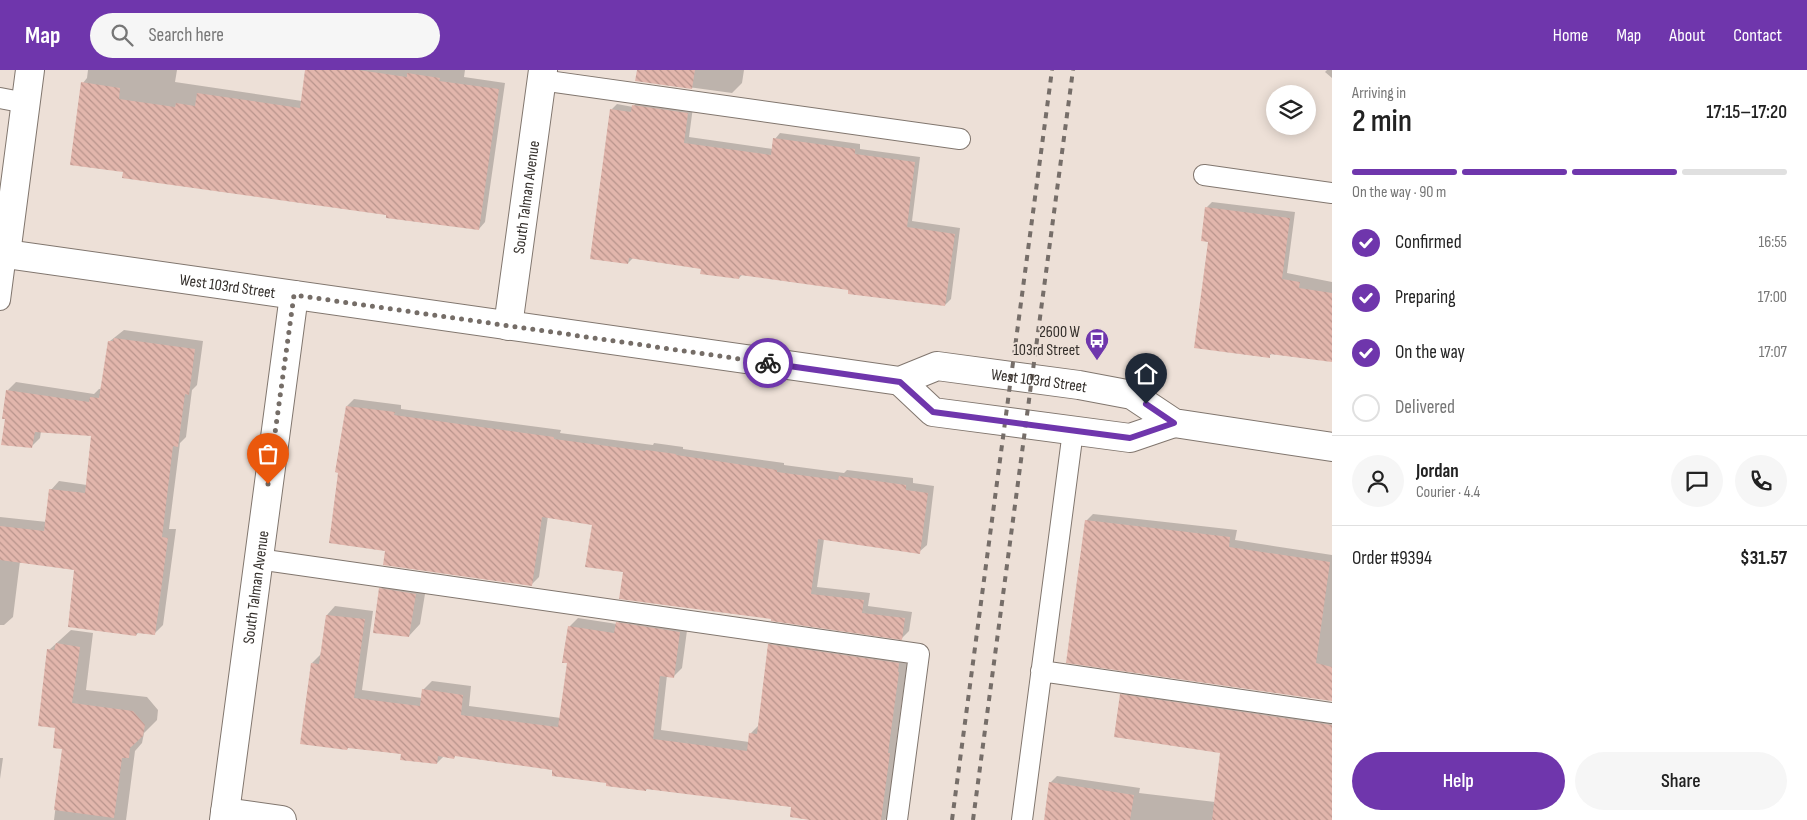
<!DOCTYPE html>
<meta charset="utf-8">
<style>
:root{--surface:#fff;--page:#f6f6f6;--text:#222;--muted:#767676;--line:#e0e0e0;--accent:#6f36ac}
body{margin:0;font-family:"Sofia Sans Condensed",sans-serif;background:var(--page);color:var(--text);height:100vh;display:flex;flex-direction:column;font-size:19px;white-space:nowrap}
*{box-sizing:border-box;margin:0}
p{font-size:16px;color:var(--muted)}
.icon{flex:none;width:28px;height:28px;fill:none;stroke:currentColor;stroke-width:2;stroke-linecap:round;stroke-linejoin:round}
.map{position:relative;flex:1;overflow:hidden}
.sheet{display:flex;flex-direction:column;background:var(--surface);width:475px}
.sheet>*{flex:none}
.tools{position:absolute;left:1266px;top:15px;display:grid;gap:10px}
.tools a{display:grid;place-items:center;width:50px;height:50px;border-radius:50%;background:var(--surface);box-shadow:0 2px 12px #0003;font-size:25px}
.pin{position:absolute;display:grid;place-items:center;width:42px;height:42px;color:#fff;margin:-51px -21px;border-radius:50% 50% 50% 0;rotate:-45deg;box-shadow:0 0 5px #0007}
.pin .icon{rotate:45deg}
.courier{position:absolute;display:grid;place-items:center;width:50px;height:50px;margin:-25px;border:4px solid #6f36ac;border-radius:50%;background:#fff;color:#222;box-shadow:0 1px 6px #0007}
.head em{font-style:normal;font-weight:600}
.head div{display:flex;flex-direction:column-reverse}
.head{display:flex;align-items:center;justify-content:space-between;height:85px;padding:0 20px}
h1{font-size:32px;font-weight:600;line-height:38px}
.bar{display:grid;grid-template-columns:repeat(4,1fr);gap:8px 5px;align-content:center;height:60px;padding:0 20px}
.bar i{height:6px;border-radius:4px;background:var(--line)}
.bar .active{background:var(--accent)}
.bar p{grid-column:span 4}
.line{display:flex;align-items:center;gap:12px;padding:0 20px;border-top:1px solid var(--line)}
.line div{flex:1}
.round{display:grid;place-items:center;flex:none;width:52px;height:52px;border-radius:26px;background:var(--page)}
ol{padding:0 20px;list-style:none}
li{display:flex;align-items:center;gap:15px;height:55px}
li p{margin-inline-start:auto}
li .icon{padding:5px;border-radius:50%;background:var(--accent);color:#fff;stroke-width:4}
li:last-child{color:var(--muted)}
li i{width:28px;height:28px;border:2px solid var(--line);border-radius:50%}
.cta{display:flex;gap:10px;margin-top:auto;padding:10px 20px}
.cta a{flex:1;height:58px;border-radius:30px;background:var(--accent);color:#fff;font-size:20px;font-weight:600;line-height:58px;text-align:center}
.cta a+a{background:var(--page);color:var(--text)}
header{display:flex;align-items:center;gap:30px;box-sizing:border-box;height:70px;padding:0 25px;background:var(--accent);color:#fff}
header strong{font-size:24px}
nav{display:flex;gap:28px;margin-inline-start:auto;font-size:18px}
.search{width:350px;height:45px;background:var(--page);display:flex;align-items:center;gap:12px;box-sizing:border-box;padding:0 18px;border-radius:28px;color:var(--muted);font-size:19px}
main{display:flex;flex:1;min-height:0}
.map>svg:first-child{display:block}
.shadow{fill:#0003}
.building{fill:url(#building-back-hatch)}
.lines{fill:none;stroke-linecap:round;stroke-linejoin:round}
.lane-casing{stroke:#81766e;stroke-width:22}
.street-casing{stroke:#81766e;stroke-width:30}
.secondary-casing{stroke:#81766e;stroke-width:30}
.lane{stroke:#fff;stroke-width:20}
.street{stroke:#fff;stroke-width:28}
.secondary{stroke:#fff;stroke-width:28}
.rail{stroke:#766e69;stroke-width:4;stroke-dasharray:6 6;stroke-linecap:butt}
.done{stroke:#756d67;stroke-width:5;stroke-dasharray:0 9}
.route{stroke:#6f36ac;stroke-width:6}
.labels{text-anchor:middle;stroke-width:4;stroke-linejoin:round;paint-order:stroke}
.street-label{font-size:16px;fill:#342f2b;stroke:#ede0d7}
.poi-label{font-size:16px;fill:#342f2b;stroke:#ede0d7;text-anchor:end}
</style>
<header>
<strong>Map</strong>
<div class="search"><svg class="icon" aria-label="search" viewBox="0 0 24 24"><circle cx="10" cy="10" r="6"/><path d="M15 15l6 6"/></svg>Search here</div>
<nav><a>Home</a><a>Map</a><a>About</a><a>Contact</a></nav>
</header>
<main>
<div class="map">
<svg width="1332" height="750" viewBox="0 0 1332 750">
<defs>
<pattern id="building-back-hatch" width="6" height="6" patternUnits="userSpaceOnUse" patternTransform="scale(1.25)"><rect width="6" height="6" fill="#e2b6ac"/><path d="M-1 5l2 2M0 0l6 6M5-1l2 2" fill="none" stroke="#b8948c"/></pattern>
</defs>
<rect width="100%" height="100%" fill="#ede0d7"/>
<path class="shadow" d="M 88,0 L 177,0 L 175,12 L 302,31 L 306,0 L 465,0 L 464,7 L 505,13 L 485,152 L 479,159 L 125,101 L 83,13 L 87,8 Z
M 638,0 L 744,0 L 742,13 L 732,23 L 637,10 Z
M 1327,0 L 1332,0 L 1332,8 L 1325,2 Z
M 639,30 L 693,37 L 689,67 L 773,79 L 775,69 L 780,63 L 860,74 L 860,79 L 920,87 L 912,151 L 960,158 L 951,229 L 945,235 L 850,219 L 743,204 L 739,208 L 702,198 L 633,188 L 628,193 L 611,40 L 617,34 L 633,37 Z
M 1212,132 L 1295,142 L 1287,203 L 1332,212 L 1332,291 L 1273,283 L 1269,286 L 1210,171 L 1206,138 Z
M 124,260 L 203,271 L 197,315 L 192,320 L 186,367 L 180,373 L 169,459 L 176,459 L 163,555 L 154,564 L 139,562 L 136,565 L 76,499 L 20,491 L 13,547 L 4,555 L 0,555 L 0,447 L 47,452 L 51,420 L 59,411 L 87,415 L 93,365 L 41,361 L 40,368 L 32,376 L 6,348 L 7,321 L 16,312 L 94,324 L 99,319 L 102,319 L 110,271 Z
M 354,329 L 401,335 L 401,339 L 561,360 L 560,363 L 653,375 L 654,373 L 683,377 L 683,379 L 784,393 L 784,395 L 844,403 L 847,400 L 913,408 L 913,413 L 934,416 L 927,475 L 919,482 L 824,469 L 817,517 L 870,523 L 868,536 L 912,542 L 909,561 L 902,568 L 625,501 L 593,454 L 548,446 L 539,507 L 532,514 L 386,480 L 347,336 Z
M 1093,444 L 1237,460 L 1235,470 L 1332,485 L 1332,630 L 1086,451 Z
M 392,507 L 427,512 L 420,554 L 409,566 L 381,519 Z
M 335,536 L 373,541 L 362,620 L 422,628 L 424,619 L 432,611 L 471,616 L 469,636 L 561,648 L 568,592 L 569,557 L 578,548 L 617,554 L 626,544 L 688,553 L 682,598 L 674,606 L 667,605 L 661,660 L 749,672 L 750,664 L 760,654 L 769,575 L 778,566 L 907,585 L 906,593 L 907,594 L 896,675 L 898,675 L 888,747 L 885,750 L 847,750 L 793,736 L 648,718 L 646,720 L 554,699 L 456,685 L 454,687 L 444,686 L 437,693 L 402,683 L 312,593 L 321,584 L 327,545 Z
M 71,560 L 93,563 L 86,620 L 147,627 L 158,640 L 157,650 L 144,663 L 142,673 L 135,681 L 126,750 L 54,750 L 63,678 L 57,657 L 49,580 Z
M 1128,618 L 1332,647 L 1332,750 L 1045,750 L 1050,713 L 1057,706 L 1140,718 L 1139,723 L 1215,732 L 1222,682 L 1121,625 Z
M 0,688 L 3,688 L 0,709 Z"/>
<path class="building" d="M 305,0 L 358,0 L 407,7 L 407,3 L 440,8 L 439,11 L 499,19 L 479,160 L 386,148 L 386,145 L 122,108 L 123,102 L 70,95 L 81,12 L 120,18 L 119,29 L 175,37 L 176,33 L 195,36 L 197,23 L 300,38 Z
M 637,0 L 695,0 L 692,19 L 635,11 Z
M 632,35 L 688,43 L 684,73 L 771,85 L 773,68 L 855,79 L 855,84 L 915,92 L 907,157 L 955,164 L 945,236 L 848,224 L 848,220 L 740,205 L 739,209 L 700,204 L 701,199 L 629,188 L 628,194 L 590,189 L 610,39 L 631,42 Z
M 1205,137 L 1290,148 L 1282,209 L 1300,212 L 1299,218 L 1332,223 L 1332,292 L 1270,284 L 1270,288 L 1194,278 L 1208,172 L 1201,171 Z
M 114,268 L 195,279 L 189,325 L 185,324 L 178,377 L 173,376 L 162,467 L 168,468 L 155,565 L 137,563 L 136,566 L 68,557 L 74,500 L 0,490 L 0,456 L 44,461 L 49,419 L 85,423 L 91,366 L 35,362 L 32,378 L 1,375 L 5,349 L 2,349 L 6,320 L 89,332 L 90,327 L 99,328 L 108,271 L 113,271 Z
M 346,336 L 395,342 L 394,345 L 554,367 L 554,369 L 645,381 L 646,380 L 676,384 L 676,385 L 777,400 L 777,402 L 838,410 L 839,406 L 906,415 L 906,420 L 928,423 L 920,484 L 818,469 L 811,524 L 864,530 L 862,543 L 905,548 L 902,570 L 771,551 L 771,549 L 619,529 L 623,502 L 585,497 L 592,455 L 542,447 L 532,516 L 383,495 L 385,481 L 329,473 L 338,403 L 335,402 Z
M 1085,450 L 1230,467 L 1229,477 L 1330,492 L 1316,593 L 1332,597 L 1332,631 L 1066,593 Z
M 379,518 L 416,524 L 409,567 L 373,563 Z
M 326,545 L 365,549 L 354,628 L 420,636 L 422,619 L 463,625 L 461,645 L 558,657 L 567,593 L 562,593 L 568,556 L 614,563 L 616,552 L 680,562 L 674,608 L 660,606 L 653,669 L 747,681 L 749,663 L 757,664 L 768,574 L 899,593 L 898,602 L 899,602 L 888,683 L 890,683 L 881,750 L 810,750 L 790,747 L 791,737 L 646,719 L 646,721 L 606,716 L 606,713 L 552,706 L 552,700 L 455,686 L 454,689 L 438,686 L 437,694 L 400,690 L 401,684 L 348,678 L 347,680 L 300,674 L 311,593 L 319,594 Z
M 56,573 L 80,577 L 72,633 L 133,641 L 145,655 L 143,666 L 130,678 L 129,688 L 122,688 L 114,748 L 54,740 L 62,679 L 53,678 L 55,658 L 38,656 L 47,579 L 54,580 Z
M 1120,624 L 1332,655 L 1332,750 L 1212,750 L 1220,683 L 1114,667 Z
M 1049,712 L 1134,725 L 1130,750 L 1044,750 Z"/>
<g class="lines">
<g class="lane-casing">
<path id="lane" d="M 541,10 L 960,69
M 0,28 L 26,33
M 1204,105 L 1332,123
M 0,230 L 6,184
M 258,489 L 919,584 L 897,750
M 1041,601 L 1332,643
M 1022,750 L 1073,361"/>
</g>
<g class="street-casing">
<g id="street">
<path d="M 6,184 L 30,0"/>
<path id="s1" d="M 508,256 L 543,0"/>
<path d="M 225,742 L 282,750"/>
<path id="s2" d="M 224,750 L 294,225"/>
</g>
</g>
<g class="secondary-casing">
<g id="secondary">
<path id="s3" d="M 0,183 L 900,311 L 937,296 L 1079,315 L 1132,325 L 1174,353 L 1332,377"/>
<path d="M 900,311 L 933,342 L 1130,368 L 1174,353"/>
</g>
</g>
<use href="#lane" class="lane"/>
<use href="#street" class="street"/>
<use href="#secondary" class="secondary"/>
<path class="rail" d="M 952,750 L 1052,0
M 973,750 L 1073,0"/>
</g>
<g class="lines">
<path class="done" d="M 268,414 L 294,225 L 768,293"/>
<path class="route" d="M 768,293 L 900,312 L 933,342 L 1130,368 L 1174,353 L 1146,334"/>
</g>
<defs>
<g id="bus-pin" transform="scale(1.25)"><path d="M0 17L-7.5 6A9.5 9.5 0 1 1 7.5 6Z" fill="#6f36ac" stroke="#ede0d7"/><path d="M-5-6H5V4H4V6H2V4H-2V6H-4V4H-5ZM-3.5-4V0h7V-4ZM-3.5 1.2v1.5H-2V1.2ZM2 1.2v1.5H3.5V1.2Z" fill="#fff"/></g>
</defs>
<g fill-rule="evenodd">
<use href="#bus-pin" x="1097" y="270"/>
</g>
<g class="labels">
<g class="street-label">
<text dy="6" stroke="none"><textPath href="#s1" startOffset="130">South Talman Avenue</textPath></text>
<text dy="6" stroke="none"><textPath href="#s3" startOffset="230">West 103rd Street</textPath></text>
<text dy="6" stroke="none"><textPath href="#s3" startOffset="1052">West 103rd Street</textPath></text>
<text dy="6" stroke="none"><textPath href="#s2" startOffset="235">South Talman Avenue</textPath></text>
</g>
<g class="poi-label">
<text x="1080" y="267">2600 W<tspan x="1080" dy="18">103rd Street</tspan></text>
</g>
</g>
</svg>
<div class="tools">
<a><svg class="icon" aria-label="layers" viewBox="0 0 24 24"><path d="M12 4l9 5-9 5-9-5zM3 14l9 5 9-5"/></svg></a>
</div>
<div class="pin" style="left:268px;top:414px;background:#ea580c"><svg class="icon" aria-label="bag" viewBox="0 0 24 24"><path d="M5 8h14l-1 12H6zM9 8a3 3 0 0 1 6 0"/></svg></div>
<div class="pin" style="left:1146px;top:334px;background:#1f2937"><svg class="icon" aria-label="home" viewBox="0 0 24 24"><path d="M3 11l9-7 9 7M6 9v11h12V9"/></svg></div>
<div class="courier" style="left:768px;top:293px"><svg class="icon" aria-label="bike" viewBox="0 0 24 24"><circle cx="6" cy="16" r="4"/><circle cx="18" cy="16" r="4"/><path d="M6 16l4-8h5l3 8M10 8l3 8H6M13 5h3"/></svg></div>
</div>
<section class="sheet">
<div class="head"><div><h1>2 min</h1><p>Arriving in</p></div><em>17:15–17:20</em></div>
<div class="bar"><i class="active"></i><i class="active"></i><i class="active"></i><i></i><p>On the way · 90 m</p></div>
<ol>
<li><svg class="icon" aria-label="check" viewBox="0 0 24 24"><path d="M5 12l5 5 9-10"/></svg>Confirmed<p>16:55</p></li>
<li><svg class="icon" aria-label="check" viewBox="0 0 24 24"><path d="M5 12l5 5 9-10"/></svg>Preparing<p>17:00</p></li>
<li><svg class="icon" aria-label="check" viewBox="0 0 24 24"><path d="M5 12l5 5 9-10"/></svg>On the way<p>17:07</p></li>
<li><i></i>Delivered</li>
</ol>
<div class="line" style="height:90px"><a class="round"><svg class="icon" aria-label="person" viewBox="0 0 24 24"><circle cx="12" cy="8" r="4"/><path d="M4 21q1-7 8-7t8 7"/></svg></a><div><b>Jordan</b><p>Courier · 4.4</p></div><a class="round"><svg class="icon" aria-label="chat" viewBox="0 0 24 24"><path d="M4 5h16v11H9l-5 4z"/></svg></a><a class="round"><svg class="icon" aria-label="phone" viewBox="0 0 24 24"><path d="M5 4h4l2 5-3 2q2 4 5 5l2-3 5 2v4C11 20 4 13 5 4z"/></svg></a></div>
<div class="line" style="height:65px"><div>Order #9394</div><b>$31.57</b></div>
<div class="cta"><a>Help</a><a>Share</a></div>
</section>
</main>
